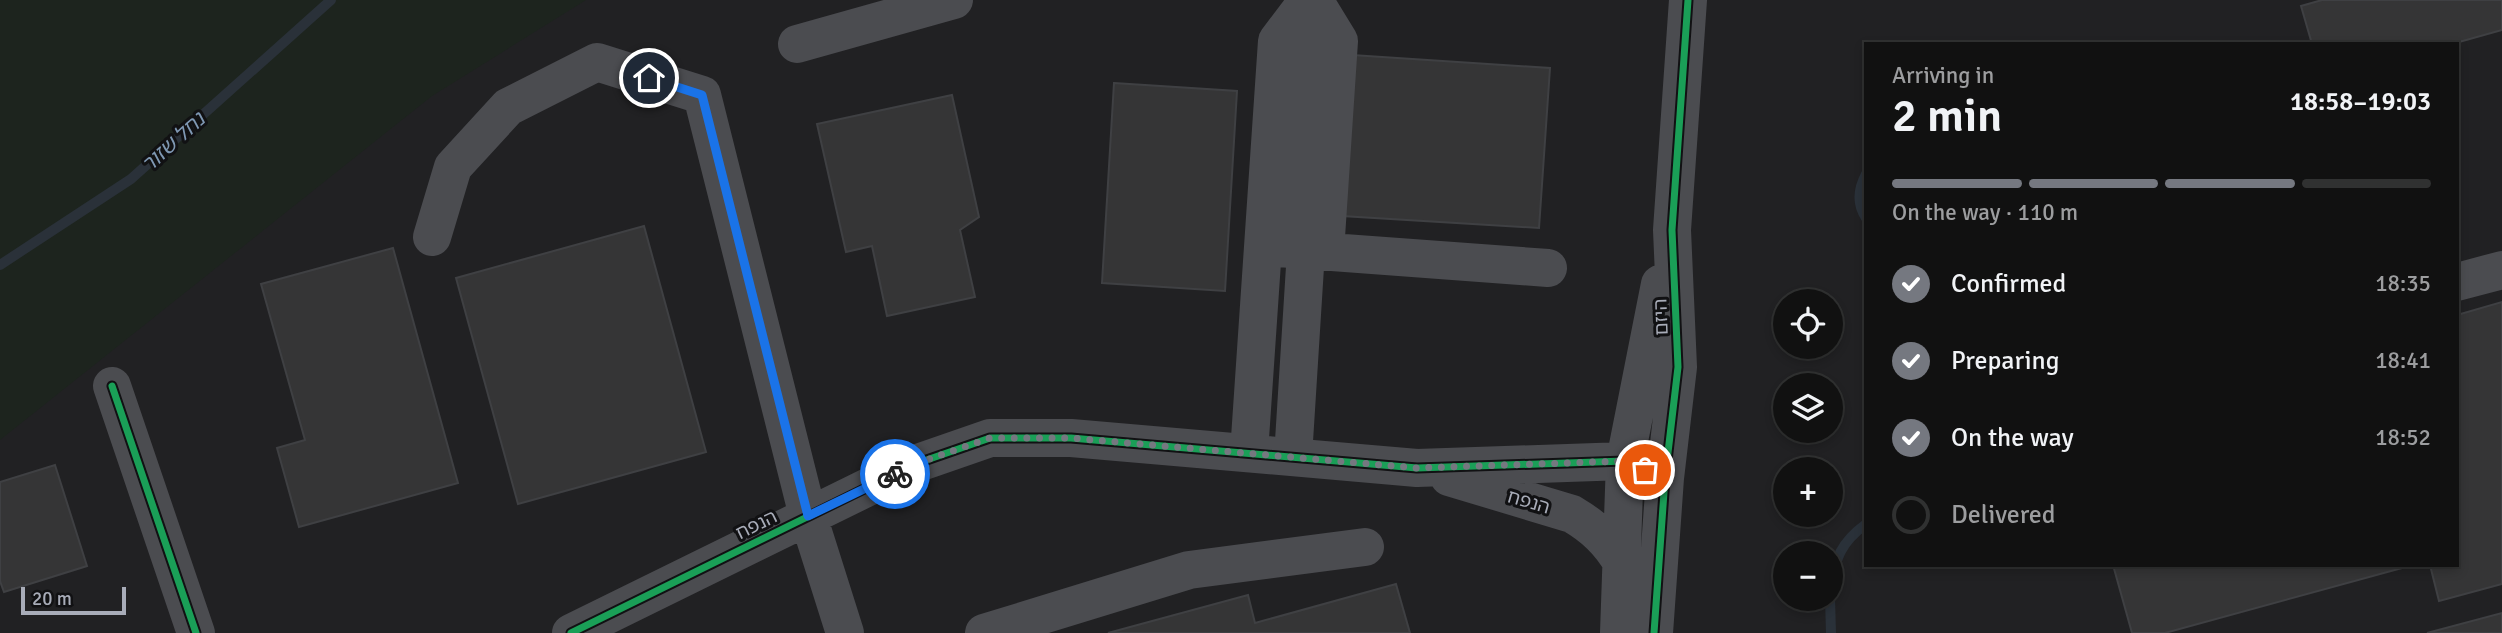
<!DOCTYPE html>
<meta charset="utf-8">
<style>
:root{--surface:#111;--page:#1a1a1a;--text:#f1f3f6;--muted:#9c9d9f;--line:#303131;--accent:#757880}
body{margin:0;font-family:Signika,"Noto Sans Hebrew",sans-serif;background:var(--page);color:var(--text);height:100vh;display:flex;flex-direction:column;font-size:26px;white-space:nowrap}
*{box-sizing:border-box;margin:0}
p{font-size:23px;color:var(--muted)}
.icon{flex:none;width:38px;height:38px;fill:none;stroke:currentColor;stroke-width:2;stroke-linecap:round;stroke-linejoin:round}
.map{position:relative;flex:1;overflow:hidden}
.drawer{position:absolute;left:1864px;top:42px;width:595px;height:525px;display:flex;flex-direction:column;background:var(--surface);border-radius:0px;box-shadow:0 4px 10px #0003,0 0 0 2px var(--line)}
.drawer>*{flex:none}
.buttons{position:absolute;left:1773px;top:289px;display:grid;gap:14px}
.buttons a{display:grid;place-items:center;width:70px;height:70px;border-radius:50%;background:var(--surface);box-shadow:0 4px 10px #0003,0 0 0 2px var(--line);font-size:35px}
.scale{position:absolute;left:21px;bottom:18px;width:105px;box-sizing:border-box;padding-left:7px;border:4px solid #a8acb8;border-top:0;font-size:19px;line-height:24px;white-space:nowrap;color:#a8acb8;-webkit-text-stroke:5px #111113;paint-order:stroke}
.pin{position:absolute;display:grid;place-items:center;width:60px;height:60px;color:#fff;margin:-30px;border:4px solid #fff;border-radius:50%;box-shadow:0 2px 7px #0007}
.courier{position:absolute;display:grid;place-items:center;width:70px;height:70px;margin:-35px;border:5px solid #1a73e8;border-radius:50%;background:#fff;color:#222;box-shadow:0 2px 9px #0007}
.headline em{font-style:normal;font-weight:600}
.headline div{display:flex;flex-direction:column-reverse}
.headline{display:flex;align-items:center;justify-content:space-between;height:119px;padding:0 28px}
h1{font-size:46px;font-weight:600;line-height:52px}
.bar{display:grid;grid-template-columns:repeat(4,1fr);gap:10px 7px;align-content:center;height:84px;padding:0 28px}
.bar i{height:9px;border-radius:5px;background:var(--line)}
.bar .selected{background:var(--accent)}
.bar p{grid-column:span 4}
ol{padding:0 28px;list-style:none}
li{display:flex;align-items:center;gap:21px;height:77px}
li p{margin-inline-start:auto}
li .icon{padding:7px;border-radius:50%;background:var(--accent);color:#fff;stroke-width:4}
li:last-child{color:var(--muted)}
li i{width:38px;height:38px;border:4px solid var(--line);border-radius:50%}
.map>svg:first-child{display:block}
.built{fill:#212123;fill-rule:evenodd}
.green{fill:#1d241e}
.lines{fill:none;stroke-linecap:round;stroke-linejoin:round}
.stream{stroke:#2a3139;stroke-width:10}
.building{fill:#353536;stroke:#3f4043;stroke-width:2}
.minor{stroke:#4b4c50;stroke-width:38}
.cycleway-casing{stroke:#111113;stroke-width:11}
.cycleway{stroke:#1a9f57;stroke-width:7}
.done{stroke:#757880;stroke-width:7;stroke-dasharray:0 12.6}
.route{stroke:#1a73e8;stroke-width:9}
.labels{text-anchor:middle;stroke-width:6;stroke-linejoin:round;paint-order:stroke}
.street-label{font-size:19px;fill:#a8acb8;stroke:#111113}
.water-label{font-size:21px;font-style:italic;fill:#7f98b3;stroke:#111113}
</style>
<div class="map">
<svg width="2502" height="633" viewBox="0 0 2502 633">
<rect width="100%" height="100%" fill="#171717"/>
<path class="built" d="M 350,0 L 2502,0 L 2502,633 L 0,633 L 0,103 ZM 1866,44 L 2457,44 L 2457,565 L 1866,565 ZM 1785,301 L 1830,301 L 1830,346 L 1785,346 ZM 1785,385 L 1830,385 L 1830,430 L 1785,430 ZM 1785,469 L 1830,469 L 1830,514 L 1785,514 ZM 1785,553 L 1830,553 L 1830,598 L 1785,598 Z"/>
<path class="green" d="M 0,0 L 586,0 L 432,96 L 0,440 Z"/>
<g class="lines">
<path class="stream" d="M 1866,174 C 1858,189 1856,203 1866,218
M 0,265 L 131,179 L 331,0
M 1830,588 C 1836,558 1840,543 1866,524
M 1830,598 L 1831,633"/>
</g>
<path class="building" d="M 2322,0 L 2502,0 L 2502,30 L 2452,44 L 2312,44 L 2301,6 Z
M 1352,55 L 1550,68 L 1539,228 L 1342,216 Z
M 1114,83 L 1237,91 L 1225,291 L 1102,283 Z
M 952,95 L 979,217 L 960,230 L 975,297 L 887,316 L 872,246 L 846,252 L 817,124 Z
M 644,226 L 706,452 L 518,504 L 456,278 Z
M 393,248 L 458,483 L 299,527 L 277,448 L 305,440 L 261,284 Z
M 2502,302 L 2502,584 L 2439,601 L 2430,565 L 2457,565 L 2457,315 Z
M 55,465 L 87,566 L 4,592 L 0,581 L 0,482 Z
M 2113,565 L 2413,565 L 2165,633 L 2132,633 Z
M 1396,584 L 1410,633 L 1108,633 L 1248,595 L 1255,623 Z
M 2502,613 L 2502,633 L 2427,633 Z"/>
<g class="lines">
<path class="minor" d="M 1314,0 L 1339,41 L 1325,252
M 797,44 L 954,0
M 432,237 L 453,167 L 508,107 L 597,62 L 702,95 L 808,516 L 845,633
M 1263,247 L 1548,268
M 1295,250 L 1311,0
M 2457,282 L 2502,270
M 112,386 L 196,633
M 1249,453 L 1277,41 L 1308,0
M 1293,457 L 1306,251
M 1449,477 L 1572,514 C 1594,527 1609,541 1622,563
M 571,633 L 915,464 L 990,438 L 1071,438 L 1417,468 L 1625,461 L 1665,478
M 984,633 L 1189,570 L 1365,547
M 1619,633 L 1625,461 L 1660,284
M 1654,633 L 1665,478 L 1678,367 L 1672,230 L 1688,0"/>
<g class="cycleway-casing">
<path id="cycleway" d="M 112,386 L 196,633
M 571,633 L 915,464 L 990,438 L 1071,438 L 1417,468 L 1625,461 L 1665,478
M 1654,633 L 1665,478 L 1678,367 L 1672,230 L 1688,0"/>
</g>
<use href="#cycleway" class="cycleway"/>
</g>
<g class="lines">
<path class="done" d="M 895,474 L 915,464 L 990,438 L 1071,438 L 1417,468 L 1626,461 L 1645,470"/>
<path class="route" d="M 649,78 L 702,95 L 808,516 L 895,474"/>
</g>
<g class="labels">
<g class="street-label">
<text transform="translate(1660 317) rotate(-92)" y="7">היזם</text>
<text transform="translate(1529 501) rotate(16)" y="7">הנפח</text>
<text transform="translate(756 524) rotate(-26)" y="7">הנפח</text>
</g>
<g class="water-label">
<text transform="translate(173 142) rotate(-42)" y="7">נחל שזור</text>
</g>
</g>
</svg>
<div class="buttons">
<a><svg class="icon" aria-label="locate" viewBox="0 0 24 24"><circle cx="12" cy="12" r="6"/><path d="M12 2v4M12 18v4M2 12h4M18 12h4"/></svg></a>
<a><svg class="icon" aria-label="layers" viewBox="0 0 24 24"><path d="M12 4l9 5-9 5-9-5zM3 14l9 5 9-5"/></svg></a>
<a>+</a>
<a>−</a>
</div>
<div class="scale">20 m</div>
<div class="pin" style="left:1645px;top:470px;background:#ea580c"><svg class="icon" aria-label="bag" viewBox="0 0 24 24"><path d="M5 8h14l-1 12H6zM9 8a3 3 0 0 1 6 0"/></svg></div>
<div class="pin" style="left:649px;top:78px;background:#1f2937"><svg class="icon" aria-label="home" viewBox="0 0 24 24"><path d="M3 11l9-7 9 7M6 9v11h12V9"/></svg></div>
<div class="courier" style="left:895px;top:474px"><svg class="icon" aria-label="bike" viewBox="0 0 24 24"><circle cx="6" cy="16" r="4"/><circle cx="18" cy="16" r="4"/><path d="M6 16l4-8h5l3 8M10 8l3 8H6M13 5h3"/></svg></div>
<section class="drawer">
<div class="headline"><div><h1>2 min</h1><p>Arriving in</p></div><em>18:58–19:03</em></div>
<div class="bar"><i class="selected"></i><i class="selected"></i><i class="selected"></i><i></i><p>On the way · 110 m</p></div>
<ol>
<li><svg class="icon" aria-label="check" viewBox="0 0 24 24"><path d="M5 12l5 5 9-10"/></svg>Confirmed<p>18:35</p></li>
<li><svg class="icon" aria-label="check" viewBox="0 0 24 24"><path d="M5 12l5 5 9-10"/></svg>Preparing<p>18:41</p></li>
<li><svg class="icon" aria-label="check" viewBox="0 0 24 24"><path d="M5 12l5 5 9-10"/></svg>On the way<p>18:52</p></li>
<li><i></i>Delivered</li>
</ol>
</section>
</div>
